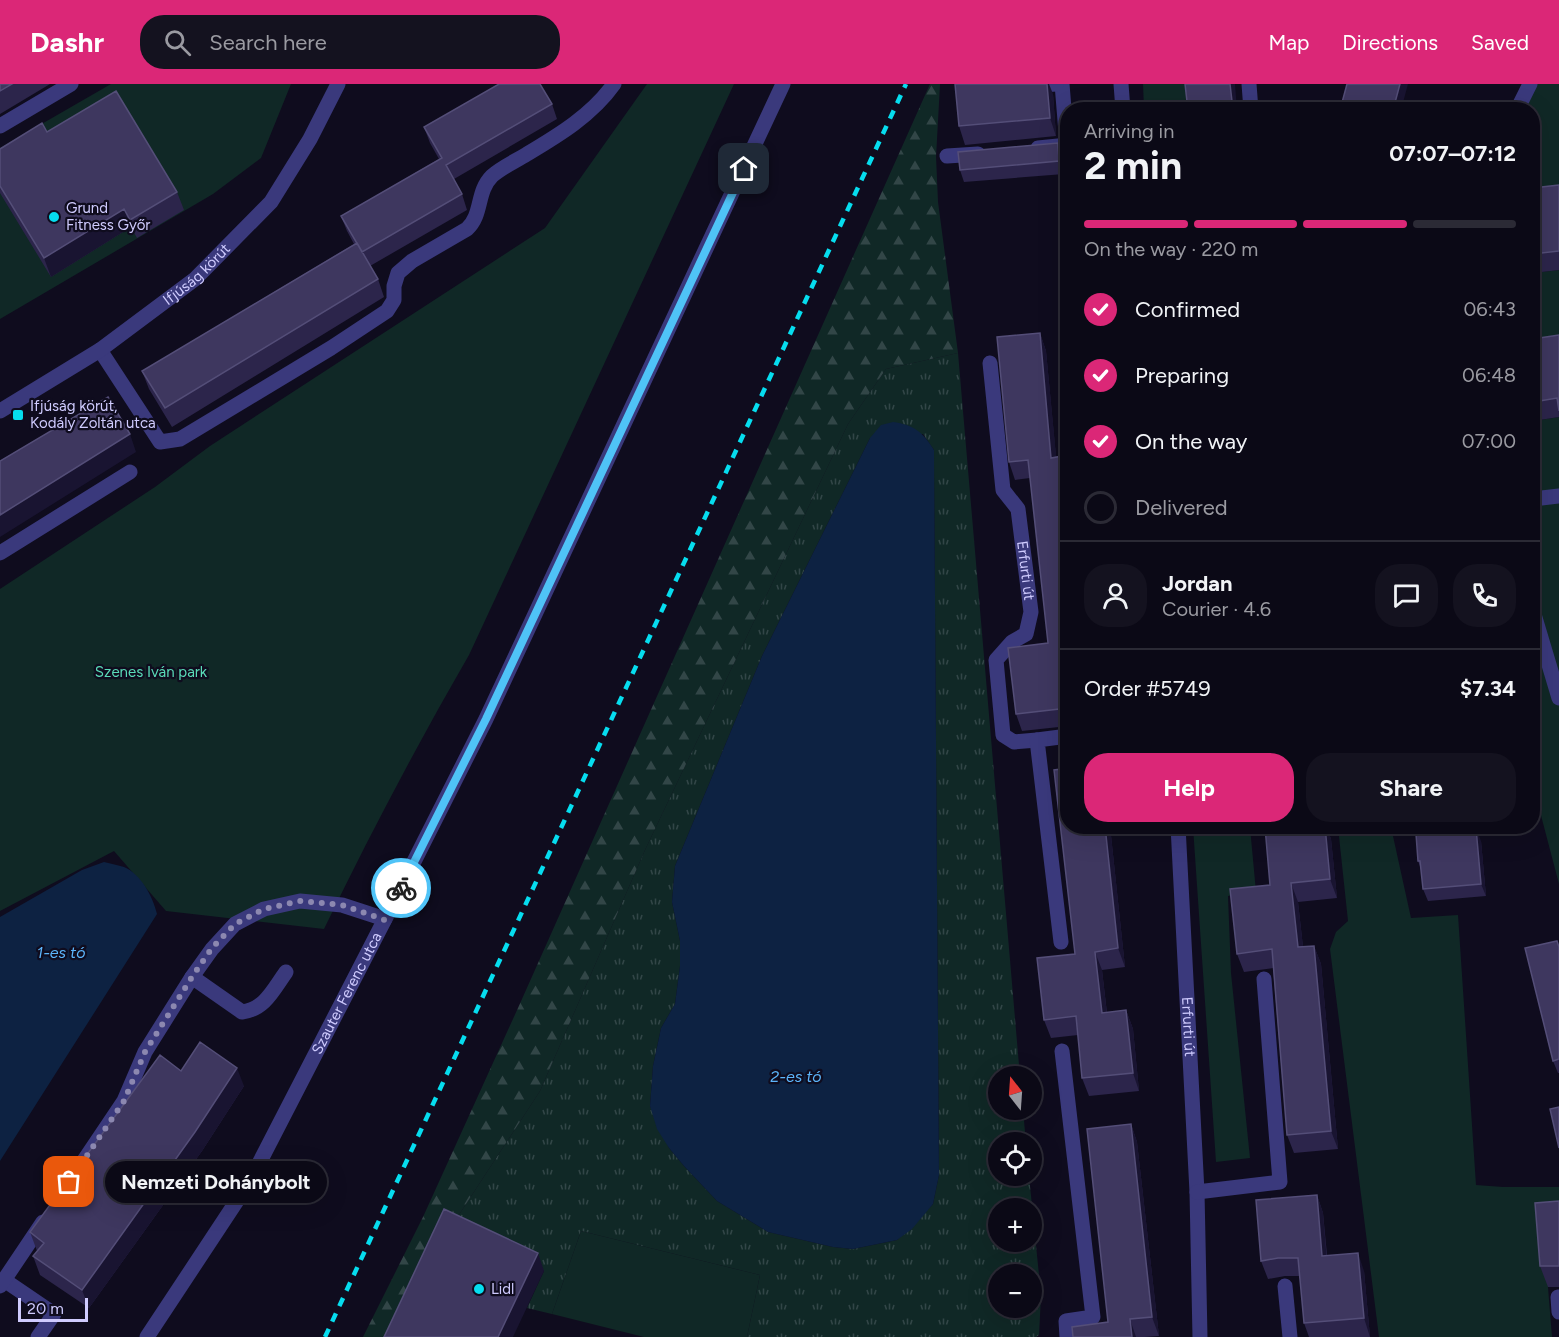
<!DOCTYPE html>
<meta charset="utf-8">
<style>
:root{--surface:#0b0916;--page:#14121f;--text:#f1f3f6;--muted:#9a9aa1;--line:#2b2a35;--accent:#db2777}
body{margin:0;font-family:Figtree,sans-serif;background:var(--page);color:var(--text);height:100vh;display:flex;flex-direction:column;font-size:22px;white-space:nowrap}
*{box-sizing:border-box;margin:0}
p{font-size:20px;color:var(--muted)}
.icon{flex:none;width:33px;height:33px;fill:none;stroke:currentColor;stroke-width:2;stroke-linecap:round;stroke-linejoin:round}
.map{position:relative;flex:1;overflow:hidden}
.panel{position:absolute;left:1060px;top:18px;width:480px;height:732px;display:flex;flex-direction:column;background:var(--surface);border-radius:24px;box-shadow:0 6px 24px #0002,0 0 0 2px var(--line)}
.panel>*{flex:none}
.needle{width:39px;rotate:343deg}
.fabs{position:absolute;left:988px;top:982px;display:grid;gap:12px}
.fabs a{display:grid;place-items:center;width:54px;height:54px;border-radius:50%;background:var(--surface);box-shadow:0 6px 24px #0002,0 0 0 2px var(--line);font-size:30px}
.scale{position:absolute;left:18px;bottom:15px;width:70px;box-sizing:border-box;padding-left:6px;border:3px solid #cfcbfe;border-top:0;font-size:16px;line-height:21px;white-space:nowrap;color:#cfcbfe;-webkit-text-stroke:4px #0f0c1e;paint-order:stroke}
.pin{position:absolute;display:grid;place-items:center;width:51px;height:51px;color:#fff;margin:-26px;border-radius:12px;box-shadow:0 3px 9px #0006}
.courier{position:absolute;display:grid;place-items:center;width:60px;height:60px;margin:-30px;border:4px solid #4fc3f7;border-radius:50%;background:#fff;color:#222;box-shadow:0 2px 8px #0007}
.bubble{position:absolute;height:42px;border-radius:21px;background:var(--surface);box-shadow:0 6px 24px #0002,0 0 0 2px var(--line);font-size:20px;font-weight:700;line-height:42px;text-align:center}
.overview em{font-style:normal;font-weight:700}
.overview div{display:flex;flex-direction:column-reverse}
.overview{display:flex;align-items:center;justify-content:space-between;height:102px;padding:0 24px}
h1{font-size:39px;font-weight:700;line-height:45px}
.bar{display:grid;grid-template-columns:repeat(4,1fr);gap:9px 6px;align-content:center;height:72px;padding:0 24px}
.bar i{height:8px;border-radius:4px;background:var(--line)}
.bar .active{background:var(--accent)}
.bar p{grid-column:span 4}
.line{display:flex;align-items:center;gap:15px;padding:0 24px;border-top:2px solid var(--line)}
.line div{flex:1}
.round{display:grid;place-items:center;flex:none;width:63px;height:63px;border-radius:24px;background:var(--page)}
ol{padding:0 24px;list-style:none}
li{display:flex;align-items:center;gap:18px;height:66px}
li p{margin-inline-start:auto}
li .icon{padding:6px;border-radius:50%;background:var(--accent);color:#fff;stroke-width:4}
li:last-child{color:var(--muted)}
li i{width:33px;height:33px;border:3px solid var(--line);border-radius:50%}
.primary-button{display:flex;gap:12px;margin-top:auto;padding:12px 24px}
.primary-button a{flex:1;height:69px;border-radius:24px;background:var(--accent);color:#fff;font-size:24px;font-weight:700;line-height:69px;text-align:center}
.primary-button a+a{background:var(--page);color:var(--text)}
header{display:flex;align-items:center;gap:36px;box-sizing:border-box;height:84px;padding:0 30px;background:var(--accent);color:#fff}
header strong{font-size:28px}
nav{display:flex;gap:33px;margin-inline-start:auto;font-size:21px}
.search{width:420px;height:54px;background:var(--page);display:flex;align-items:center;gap:15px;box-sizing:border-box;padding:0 21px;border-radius:24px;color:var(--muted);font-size:22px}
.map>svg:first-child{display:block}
.grass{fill:url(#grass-tufts);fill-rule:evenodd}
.forest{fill:url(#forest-firs)}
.park{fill:#102826}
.water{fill:#0d2242}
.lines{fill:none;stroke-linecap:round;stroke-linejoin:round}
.minor{stroke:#3a397c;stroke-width:15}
.rail{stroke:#06ddef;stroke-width:4.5;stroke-dasharray:9 8;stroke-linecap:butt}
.wall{fill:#2c254b}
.shaded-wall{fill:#191431}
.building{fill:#3e375f;stroke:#544e78;stroke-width:1.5}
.done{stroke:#8c88b0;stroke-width:6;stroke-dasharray:0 10.8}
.route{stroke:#4fc3f7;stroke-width:8}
.poi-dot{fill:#06ddef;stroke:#0f0c1e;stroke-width:2}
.labels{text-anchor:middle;stroke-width:4.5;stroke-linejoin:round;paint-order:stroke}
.poi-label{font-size:15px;fill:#cfcbfe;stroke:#0f0c1e;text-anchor:start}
.street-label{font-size:15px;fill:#cfcbfe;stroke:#0f0c1e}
.park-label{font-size:15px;fill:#5adbb8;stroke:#0f0c1e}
.water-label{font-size:16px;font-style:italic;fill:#5cb5fb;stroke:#0f0c1e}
</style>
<header>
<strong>Dashr</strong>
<div class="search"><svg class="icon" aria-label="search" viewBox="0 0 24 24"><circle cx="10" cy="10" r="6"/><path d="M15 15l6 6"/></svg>Search here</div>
<nav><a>Map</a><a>Directions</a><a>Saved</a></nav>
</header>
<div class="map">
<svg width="1559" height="1253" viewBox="0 0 1559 1253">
<defs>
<pattern id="grass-tufts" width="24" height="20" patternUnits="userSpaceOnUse" patternTransform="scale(1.5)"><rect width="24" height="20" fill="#102826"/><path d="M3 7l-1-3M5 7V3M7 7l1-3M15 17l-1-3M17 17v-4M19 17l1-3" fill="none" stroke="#324647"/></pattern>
<pattern id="forest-firs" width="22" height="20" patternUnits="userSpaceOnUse" patternTransform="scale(1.5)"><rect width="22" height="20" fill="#102826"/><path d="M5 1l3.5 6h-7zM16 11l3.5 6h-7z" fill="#324647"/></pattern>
</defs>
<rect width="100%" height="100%" fill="#0f0c1e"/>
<path class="grass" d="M 958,269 L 1020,993 L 999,993 L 999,1026 L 1023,1026 L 1026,1059 L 999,1059 L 999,1092 L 1029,1092 L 1041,1211 L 1039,1251 L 1036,1253 L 747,1253 L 760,1191 L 581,1147 L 552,1230 L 527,1224 L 544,1187 L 451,1143 L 540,1007 L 645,766 L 848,340 L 886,285 ZM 923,350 L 934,366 L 934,380 L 939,1091 L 933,1120 L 897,1156 L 853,1165 L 833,1163 L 768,1148 L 717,1117 L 684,1082 L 669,1064 L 650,1022 L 653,982 L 661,944 L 675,920 L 680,882 L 680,857 L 672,818 L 675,782 L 762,572 L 870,354 ZM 999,1125 L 1032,1125 L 1032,1158 L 999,1158 ZM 999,1191 L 1032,1191 L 1032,1224 L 999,1224 Z"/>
<path class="forest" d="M 930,0 L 940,0 L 936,73 L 938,118 L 958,269 L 886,285 L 848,340 L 645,766 L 540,1007 L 451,1143 L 399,1253 L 363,1253 L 423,1133 L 518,924 Z"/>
<path class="park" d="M 111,0 L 291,0 L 261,74 L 213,110 L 0,235 L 0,64 Z
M 647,0 L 734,0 L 469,571 C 417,661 369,752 324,845 L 166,827 L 114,767 L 0,827 L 0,505 L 155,403 L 210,362 L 545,144 Z
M 1143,0 L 1190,0 L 1192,25 L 1144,25 Z
M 1530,0 L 1559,0 L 1559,120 L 1533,123 L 1533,26 L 1517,26 Z
M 1559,186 L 1559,270 L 1533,274 L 1533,189 Z
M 1559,333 L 1559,800 L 1533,701 L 1533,337 Z
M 1193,743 L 1250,743 L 1256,808 L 1228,812 L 1231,889 L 1250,1074 L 1216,1078 Z
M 1338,743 L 1391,743 L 1411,834 L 1458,831 L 1476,1101 L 1503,1103 L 1559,1103 L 1559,1139 L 1548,1203 L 1552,1253 L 1379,1253 L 1330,865 L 1336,848 L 1348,837 Z
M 581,1147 L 760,1191 L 747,1253 L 644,1253 L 552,1230 Z"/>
<path class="water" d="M 893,338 C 914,341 923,348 934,366 L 939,1091 L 933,1120 L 912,1145 L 897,1156 L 853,1165 L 833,1163 L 768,1148 L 717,1117 L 684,1082 L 669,1064 L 657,1045 L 650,1022 L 653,982 L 661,944 L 675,920 L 680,882 L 680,857 L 672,818 L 675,782 L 762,572 L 870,354 L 881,341 Z
M 104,778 C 111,780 118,781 124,783 C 141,790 153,813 157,830 L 0,1077 L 0,833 L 82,786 Z"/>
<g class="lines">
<g class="minor">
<path d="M 1062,0 L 1067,61"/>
<path d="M 1121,0 L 1123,26"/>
<path d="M 1249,0 L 1251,26"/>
<path d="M 1030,2 L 1056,0"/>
<path d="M 1517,26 L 1530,0"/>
<path d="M 0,42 L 71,0"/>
<path d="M 1038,64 L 1068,61"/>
<path d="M 947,72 L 978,70"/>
<path d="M 100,266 L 160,358 L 180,355 L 331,264 L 387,227 L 394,216 L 394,202 L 398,189 L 412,177 L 467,145 C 483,130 476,108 492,92 C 502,83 516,77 527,70 C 559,51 592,31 614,0"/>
<path id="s1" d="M 990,279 L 1003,406 L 1018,425 L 1031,528 L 1026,550 L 1012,558 L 996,576 L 1003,651 L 1014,658 L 1037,656"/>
<path id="s2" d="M 0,327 L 100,266 L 195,195 L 271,118 L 310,55 L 338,0"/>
<path d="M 1533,415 L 1559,412"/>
<path d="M 0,469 L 130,388"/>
<path d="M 1533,527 L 1559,614"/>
<path id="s3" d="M 1178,742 L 1197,1108 L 1200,1253"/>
<path d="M 1061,858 L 1037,656 L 1068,652"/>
<path d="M 192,893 L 242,928 C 265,925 273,906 286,888"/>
<path d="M 1062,967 L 1093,1233 L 1066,1237 L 1067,1253"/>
<path d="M 83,1078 L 124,1017 L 145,968 L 192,893 L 212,865 L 235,840 L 264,825 L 300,817 L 342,821 L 385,835"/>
<path d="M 1197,1108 L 1280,1098 L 1264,895"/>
<path d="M 4,1196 L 54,1230 L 38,1253"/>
<path d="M 0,1202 L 43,1138"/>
<path d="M 1285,1202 L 1290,1253"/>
<path d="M 1558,1213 L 1559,1228"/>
<path id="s4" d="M 147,1253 L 250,1097 L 385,835 L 486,635 L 783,0"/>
</g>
<path class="rail" d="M 325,1253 L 906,0"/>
</g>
<path class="wall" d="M 0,0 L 50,0 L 0,30 Z
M 1053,10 L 1056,52 L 965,61 L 959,42 Z
M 552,20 L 557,35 L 454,95 L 462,110 L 467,126 L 370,182 L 378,195 L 384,213 L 172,343 L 149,305 L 142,287 L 354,160 L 347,147 L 341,132 L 439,75 L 430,59 L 424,43 Z
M 47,48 L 177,108 L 184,126 L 137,154 L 131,143 L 51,193 L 0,109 L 0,65 Z
M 1062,71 L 1064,90 L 964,98 L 960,86 Z
M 1559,101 L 1559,186 L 1533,189 L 1533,104 Z
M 1040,249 L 1046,267 L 1056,373 L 1068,371 L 1068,642 L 1022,647 L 1016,630 L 1048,559 L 1030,394 L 1015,396 L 1009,378 Z
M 1559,251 L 1559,333 L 1533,337 L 1533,255 Z
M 1110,742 L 1125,883 L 1102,886 L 1107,929 L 1126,926 L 1133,945 L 1139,1007 L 1089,1012 L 1082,994 L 1078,951 L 1051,954 L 1044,936 L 1075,870 Z
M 1326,742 L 1331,755 L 1337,814 L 1298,818 L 1303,863 L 1314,862 L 1321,880 L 1338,1065 L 1294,1069 L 1287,1051 L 1273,884 L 1244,888 L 1237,870 L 1270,801 L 1265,743 Z
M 1478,742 L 1495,742 L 1479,747 Z
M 1481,757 L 1486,812 L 1428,817 L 1423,805 L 1421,785 L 1418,777 Z
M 1559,861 L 1559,989 L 1558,989 L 1553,977 Z
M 181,987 L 244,1002 L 202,1067 L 89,1224 L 40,1191 L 33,1172 L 37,1167 L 30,1148 Z
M 1131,1040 L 1137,1058 L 1159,1252 L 1145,1253 L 1073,1253 L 1108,1238 Z
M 1317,1111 L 1323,1129 L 1327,1171 L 1364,1187 L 1370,1253 L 1309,1253 L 1304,1239 L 1300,1192 L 1285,1192 L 1268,1195 L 1261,1177 Z
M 1559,1117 L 1559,1203 L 1548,1203 L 1540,1182 Z"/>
<path class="shaded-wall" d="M 1047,0 L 1049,0 L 1053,10 L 1056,52 L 1050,34 Z
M 1230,0 L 1235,0 L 1237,26 L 1233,26 Z
M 1400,0 L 1408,0 L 1401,26 L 1393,26 Z
M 1058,59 L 1062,71 L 1064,90 L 1059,77 Z
M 124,125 L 131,143 L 51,193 L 44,174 Z
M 1040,249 L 1046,267 L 1058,391 L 1051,374 Z
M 130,350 L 136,368 L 0,453 L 0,431 Z
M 1105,742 L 1110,742 L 1125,883 L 1118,864 Z
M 1325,742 L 1326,742 L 1331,755 L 1337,814 L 1330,795 Z
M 1476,744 L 1481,757 L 1486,812 L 1481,800 Z
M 1291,799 L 1298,818 L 1305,881 L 1298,863 Z
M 1314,862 L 1321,880 L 1338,1065 L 1331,1047 Z
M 1095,868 L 1102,886 L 1109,948 L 1102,929 Z
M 1126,926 L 1133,945 L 1139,1007 L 1133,989 Z
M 237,984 L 244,1002 L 202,1067 L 89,1224 L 82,1206 Z
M 1131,1040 L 1137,1058 L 1159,1252 L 1152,1233 Z
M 1317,1111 L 1323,1129 L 1328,1190 L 1322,1172 Z
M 538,1169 L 544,1187 L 513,1253 L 498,1253 Z
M 1358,1169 L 1364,1187 L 1370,1253 L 1364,1234 Z
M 1130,1235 L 1136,1253 L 1132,1253 Z"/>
<path class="building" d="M 0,0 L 12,0 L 0,7 Z
M 499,0 L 540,0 L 552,20 L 446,81 L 462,110 L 362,168 L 341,132 L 442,74 L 424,43 Z
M 955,0 L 1047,0 L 1050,34 L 959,42 Z
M 1185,0 L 1230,0 L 1233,26 L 1188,26 Z
M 1347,0 L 1400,0 L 1393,26 L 1340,26 Z
M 116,7 L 177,108 L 130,136 L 124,125 L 44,174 L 0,102 L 0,65 L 42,39 L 47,48 Z
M 1058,59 L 1059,77 L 960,86 L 958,68 Z
M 1559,101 L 1559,167 L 1533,170 L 1533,104 Z
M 357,159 L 378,195 L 165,324 L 142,287 Z
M 1040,249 L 1051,374 L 1068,371 L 1068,624 L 1016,630 L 1008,564 L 1048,559 L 1028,376 L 1009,378 L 997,253 Z
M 1559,251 L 1559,327 L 1557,314 L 1533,318 L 1533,255 Z
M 108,313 L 130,350 L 0,431 L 0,377 Z
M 1068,684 L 1068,742 L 1105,742 L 1118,864 L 1095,868 L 1102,929 L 1126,926 L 1133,989 L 1082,994 L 1076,932 L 1044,936 L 1037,874 L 1075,870 L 1054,686 Z
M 1325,742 L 1330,795 L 1291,799 L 1298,863 L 1314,862 L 1331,1047 L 1287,1051 L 1272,865 L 1237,870 L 1230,805 L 1270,801 L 1265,743 Z
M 1476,744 L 1481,800 L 1423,805 L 1420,777 L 1418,777 L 1416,750 Z
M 1557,857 L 1559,863 L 1559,975 L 1553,977 L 1525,864 Z
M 200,958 L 237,984 L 195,1048 L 82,1206 L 33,1172 L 44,1159 L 30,1148 L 160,971 L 181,987 Z
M 1559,1023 L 1559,1064 L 1550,1025 Z
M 1131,1040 L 1152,1233 L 1130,1235 L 1132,1253 L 1073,1253 L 1072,1243 L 1108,1238 L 1087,1045 Z
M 1317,1111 L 1322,1172 L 1358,1169 L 1364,1234 L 1304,1239 L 1298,1174 L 1278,1174 L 1261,1177 L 1256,1116 Z
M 1559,1117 L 1559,1182 L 1540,1182 L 1535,1119 Z
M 444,1125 L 538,1169 L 498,1253 L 384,1253 Z"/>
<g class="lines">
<path class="done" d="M 69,1098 L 124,1017 L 145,968 L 192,893 L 212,864 L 235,840 L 264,825 L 300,817 L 342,821 L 385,836 L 401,804"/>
<path class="route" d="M 401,804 L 486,635 L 744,85"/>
</g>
<g class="poi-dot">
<circle cx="54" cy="133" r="6"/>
<rect x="12" y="325" width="12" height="12" rx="3"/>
<circle cx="479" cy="1205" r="6"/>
</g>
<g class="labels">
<g class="poi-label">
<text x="66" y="129">Grund<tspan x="66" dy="17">Fitness Győr</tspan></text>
<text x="30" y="327">Ifjúság körút,<tspan x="30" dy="17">Kodály Zoltán utca</tspan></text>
<text x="491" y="1210">Lidl</text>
</g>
<g class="street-label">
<text dy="5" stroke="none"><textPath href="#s2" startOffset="240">Ifjúság körút</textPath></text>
<text dy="5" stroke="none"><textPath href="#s1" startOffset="214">Erfurti út</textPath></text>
<text dy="5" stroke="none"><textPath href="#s4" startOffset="398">Szauter Ferenc utca</textPath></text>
<text dy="5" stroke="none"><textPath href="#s3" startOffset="201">Erfurti út</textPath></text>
</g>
<g class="park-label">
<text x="151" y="593">Szenes Iván park</text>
</g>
<g class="water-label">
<text x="61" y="874">1-es tó</text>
<text x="796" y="998">2-es tó</text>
</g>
</g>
</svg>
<div class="fabs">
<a><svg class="needle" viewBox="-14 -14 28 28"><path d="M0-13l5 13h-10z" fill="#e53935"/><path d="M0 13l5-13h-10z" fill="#9a9aa1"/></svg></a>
<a><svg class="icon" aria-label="locate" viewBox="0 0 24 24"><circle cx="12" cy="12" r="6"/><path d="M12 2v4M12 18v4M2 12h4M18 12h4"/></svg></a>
<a>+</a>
<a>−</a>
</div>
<div class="scale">20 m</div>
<div class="pin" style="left:69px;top:1098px;background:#ea580c"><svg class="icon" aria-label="bag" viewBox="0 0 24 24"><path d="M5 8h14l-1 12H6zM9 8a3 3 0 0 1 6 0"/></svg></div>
<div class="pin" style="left:744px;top:85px;background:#1f2937"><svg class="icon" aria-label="home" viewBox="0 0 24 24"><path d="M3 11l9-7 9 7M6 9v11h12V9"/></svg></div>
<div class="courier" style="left:401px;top:804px"><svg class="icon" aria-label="bike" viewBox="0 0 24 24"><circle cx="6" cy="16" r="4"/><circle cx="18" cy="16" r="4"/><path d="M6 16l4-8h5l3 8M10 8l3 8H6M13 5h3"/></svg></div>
<div class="bubble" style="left:105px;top:1077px;width:222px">Nemzeti Dohánybolt</div>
<section class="panel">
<div class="overview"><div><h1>2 min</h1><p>Arriving in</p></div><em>07:07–07:12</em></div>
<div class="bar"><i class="active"></i><i class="active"></i><i class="active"></i><i></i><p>On the way · 220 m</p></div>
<ol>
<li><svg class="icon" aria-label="check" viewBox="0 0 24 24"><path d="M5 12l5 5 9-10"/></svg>Confirmed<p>06:43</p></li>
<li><svg class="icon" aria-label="check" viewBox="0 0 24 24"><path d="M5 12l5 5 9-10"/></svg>Preparing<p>06:48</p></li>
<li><svg class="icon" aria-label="check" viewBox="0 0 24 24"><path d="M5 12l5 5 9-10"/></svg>On the way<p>07:00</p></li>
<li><i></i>Delivered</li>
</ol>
<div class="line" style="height:108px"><a class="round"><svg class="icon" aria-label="person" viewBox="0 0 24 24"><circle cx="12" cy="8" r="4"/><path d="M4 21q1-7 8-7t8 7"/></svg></a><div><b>Jordan</b><p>Courier · 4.6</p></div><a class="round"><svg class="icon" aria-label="chat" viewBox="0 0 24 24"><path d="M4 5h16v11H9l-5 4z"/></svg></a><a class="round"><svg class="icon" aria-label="phone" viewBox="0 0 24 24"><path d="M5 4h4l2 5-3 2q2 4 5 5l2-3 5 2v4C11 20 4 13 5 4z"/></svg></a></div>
<div class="line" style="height:78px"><div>Order #5749</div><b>$7.34</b></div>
<div class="primary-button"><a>Help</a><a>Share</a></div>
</section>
</div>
